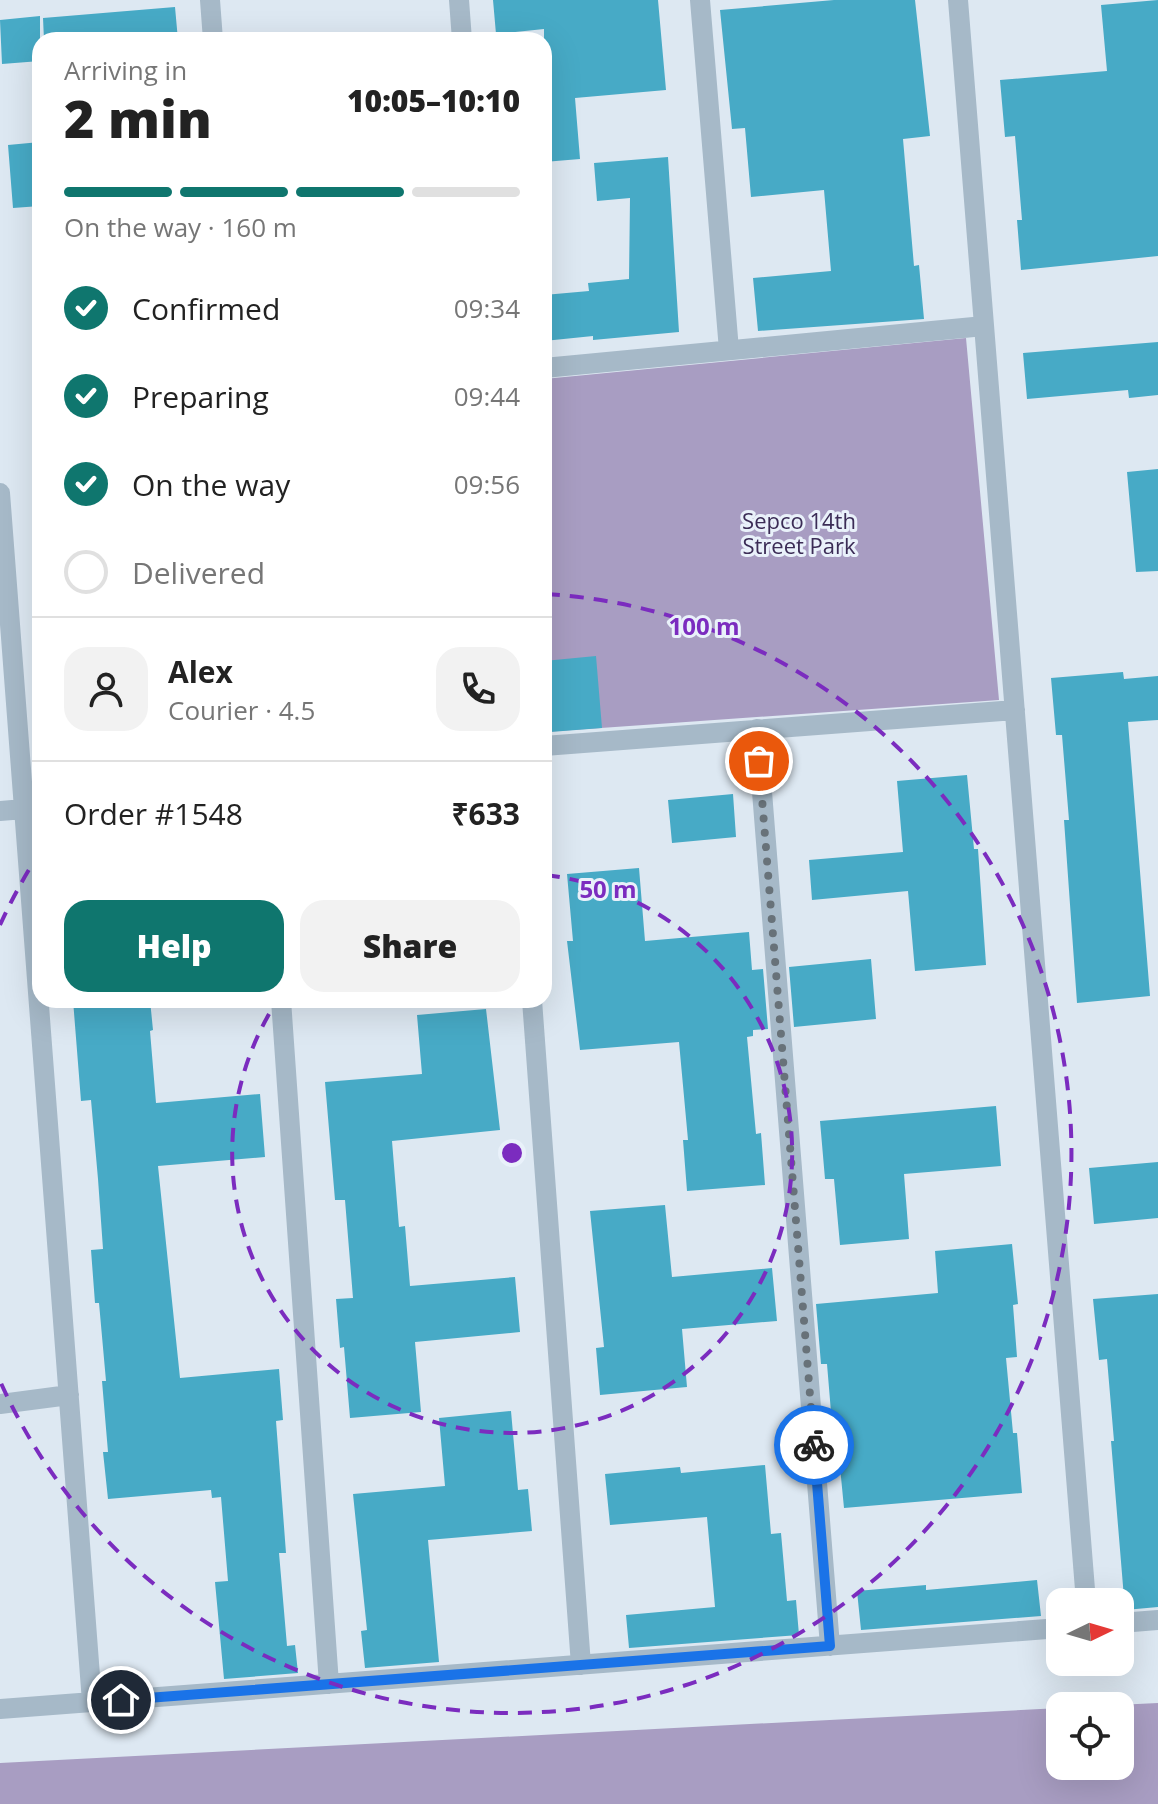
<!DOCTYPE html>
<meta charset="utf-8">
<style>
:root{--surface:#fff;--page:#f2f2f2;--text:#222;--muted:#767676;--line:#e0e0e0;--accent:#0f766e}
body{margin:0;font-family:"Open Sans",sans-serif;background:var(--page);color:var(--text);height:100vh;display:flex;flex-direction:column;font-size:30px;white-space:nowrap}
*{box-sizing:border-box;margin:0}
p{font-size:26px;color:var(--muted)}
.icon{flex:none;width:44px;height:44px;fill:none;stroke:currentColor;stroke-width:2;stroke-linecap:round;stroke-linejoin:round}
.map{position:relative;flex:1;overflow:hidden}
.panel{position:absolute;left:32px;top:32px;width:520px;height:976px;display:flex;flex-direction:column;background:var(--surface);border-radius:24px;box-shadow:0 8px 32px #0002}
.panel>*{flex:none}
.needle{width:52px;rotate:85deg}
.fabs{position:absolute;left:1046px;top:1588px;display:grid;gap:16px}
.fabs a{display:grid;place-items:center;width:88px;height:88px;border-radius:16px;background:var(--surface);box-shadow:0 8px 32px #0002;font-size:40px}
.pin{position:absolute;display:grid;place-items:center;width:68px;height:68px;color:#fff;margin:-34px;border:4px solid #fff;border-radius:50%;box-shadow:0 2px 8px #0007}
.courier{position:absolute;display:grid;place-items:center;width:80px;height:80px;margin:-40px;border:6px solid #1a73e8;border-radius:50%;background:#fff;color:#222;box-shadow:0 2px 10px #0007}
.headline em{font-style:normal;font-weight:800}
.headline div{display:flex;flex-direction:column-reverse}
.headline{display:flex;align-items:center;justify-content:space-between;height:136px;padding:0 32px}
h1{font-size:52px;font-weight:800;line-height:60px}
.bar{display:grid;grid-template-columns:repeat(4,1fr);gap:12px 8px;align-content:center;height:96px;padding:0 32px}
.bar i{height:10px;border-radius:6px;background:var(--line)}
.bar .current{background:var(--accent)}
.bar p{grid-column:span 4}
.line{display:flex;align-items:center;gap:20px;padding:0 32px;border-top:2px solid var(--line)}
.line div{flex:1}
.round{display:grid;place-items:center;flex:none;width:84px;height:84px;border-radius:24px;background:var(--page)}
ol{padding:0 32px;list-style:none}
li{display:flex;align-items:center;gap:24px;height:88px}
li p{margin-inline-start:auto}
li .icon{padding:8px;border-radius:50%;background:var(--accent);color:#fff;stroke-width:4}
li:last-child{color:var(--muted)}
li i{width:44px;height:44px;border:4px solid var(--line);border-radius:50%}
.cta{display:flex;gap:16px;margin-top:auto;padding:16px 32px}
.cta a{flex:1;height:92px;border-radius:24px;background:var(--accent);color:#fff;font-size:32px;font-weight:800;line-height:92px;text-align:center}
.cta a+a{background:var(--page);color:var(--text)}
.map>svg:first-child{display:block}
.green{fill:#a89dc2}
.building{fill:#47aac6}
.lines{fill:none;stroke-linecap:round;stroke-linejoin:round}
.minor{stroke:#a6b9c8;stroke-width:20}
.done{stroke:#687279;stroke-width:8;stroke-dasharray:0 14.4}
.route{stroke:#1a73e8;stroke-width:10}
.ring{fill:none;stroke:#7b2cbf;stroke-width:4;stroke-dasharray:14 10}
.labels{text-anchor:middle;stroke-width:6;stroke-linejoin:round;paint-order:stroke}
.park-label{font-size:22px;fill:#3b2c56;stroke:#e9f1fa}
.centre{fill:#7b2cbf;stroke:#e9f1fa;stroke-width:4}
.ring-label{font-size:24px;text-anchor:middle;font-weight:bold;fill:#7b2cbf;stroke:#e9f1fa;stroke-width:6;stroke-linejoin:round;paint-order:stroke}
</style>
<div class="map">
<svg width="1158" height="1804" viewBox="0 0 1158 1804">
<rect width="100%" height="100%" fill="#dde8f2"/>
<path class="green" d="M 966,338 L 999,700 L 544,732 L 544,379 Z
M 1158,1703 L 1158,1804 L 0,1804 L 0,1763 L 1060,1708 L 1060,1766 L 1120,1766 L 1120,1706 L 1096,1706 Z"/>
<path class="building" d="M 493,0 L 658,0 L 666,90 L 575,98 L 580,159 L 544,162 L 544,29 L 496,34 Z
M 834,0 L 915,0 L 930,136 L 903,139 L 914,266 L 919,265 L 924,319 L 758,331 L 753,278 L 831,271 L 824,190 L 751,197 L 745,128 L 732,129 L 720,10 Z
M 1158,0 L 1158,256 L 1021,270 L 1017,220 L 1022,220 L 1015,136 L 1005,137 L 1000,80 L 1107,71 L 1101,5 Z
M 175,7 L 178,40 L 44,40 L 43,18 Z
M 40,16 L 40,61 L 2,64 L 0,20 Z
M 40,142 L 40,206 L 13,208 L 8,145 Z
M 668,157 L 679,332 L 593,340 L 593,336 L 544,341 L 544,295 L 589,291 L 588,283 L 629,279 L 630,198 L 597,201 L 594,163 Z
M 1158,342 L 1158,395 L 1129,398 L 1128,390 L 1027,399 L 1023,353 Z
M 1158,469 L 1158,571 L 1136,572 L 1127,472 Z
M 596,656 L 602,728 L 550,732 L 544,661 Z
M 1123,672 L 1124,679 L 1158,676 L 1158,720 L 1128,722 L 1150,996 L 1077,1003 L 1064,820 L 1069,820 L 1062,735 L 1056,735 L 1051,678 Z
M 967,775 L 974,849 L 978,849 L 986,965 L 915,971 L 908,891 L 812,900 L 809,860 L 903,852 L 897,781 Z
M 733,794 L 736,837 L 672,843 L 668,800 Z
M 639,868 L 645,941 L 749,932 L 752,970 L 763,969 L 768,1029 L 753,1030 L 753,1036 L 747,1037 L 756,1134 L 761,1133 L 765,1185 L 687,1191 L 683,1140 L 688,1140 L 679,1042 L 580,1050 L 567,941 L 573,941 L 567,874 Z
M 871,959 L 876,1019 L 794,1027 L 789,967 Z
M 73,1000 L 150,1000 L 153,1030 L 150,1031 L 156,1103 L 260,1094 L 265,1157 L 158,1166 L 180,1378 L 279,1369 L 283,1420 L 276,1421 L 286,1553 L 279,1553 L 287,1646 L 295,1645 L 298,1673 L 224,1679 L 215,1582 L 228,1581 L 221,1497 L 212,1498 L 211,1490 L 108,1499 L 103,1452 L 108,1452 L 102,1381 L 106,1381 L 99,1303 L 95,1303 L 91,1250 L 103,1249 L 98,1179 L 91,1100 L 81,1101 Z
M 486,1009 L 500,1130 L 392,1141 L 399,1227 L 405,1226 L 410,1286 L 515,1277 L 520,1332 L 415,1342 L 421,1412 L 350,1418 L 344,1347 L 340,1348 L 336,1299 L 353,1298 L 345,1200 L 335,1200 L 325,1082 L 422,1074 L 417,1015 Z
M 996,1106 L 1001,1166 L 904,1174 L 909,1239 L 840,1245 L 834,1179 L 825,1179 L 820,1121 Z
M 1158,1162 L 1158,1218 L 1094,1224 L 1089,1168 Z
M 665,1205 L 672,1277 L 772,1268 L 777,1321 L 682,1329 L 687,1387 L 600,1395 L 596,1348 L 604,1347 L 590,1211 Z
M 1012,1244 L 1018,1304 L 1013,1305 L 1017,1357 L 1006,1358 L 1013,1433 L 1017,1433 L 1022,1493 L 844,1508 L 837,1436 L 833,1436 L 827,1364 L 821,1364 L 816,1304 L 938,1293 L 935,1251 Z
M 1158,1294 L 1158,1607 L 1125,1610 L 1111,1441 L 1114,1441 L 1107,1359 L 1099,1360 L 1093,1299 Z
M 511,1411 L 518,1490 L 528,1489 L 532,1531 L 428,1540 L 439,1662 L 365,1668 L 361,1631 L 367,1630 L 353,1494 L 445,1486 L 439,1418 Z
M 765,1465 L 771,1534 L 781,1533 L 787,1601 L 796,1600 L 799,1635 L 629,1648 L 626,1615 L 715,1607 L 707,1517 L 610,1525 L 605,1474 L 680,1467 L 681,1473 Z
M 1037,1580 L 1041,1616 L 861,1630 L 857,1591 L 926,1585 L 926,1590 Z"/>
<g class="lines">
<path class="minor" d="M 210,0 L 213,40
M 459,0 L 462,40
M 700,0 L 729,350
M 958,0 L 1086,1602
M 544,368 L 984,326
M 0,493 L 92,1702
M 757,729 L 830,1646
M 544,746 L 1015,710
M 0,811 L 24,809
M 281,1000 L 329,1684
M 532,1000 L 581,1665
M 0,1404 L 69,1395
M 1120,1623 L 1158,1620
M 0,1709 L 1060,1628"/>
</g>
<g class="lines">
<path class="done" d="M 759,761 L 814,1445"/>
<path class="route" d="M 121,1700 L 830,1646 L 814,1445"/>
</g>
<g class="ring">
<path d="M546 875A280 280 0 1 1 277 1001"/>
<path d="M0 925A560 560 0 0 1 40 852M546 594A560 560 0 1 1 0 1381"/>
</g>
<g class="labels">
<g class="park-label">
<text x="799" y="529">Sepco 14th<tspan x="799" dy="25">Street Park</tspan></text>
</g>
</g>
<circle cx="512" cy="1153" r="12" class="centre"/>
<g class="ring-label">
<text x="704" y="635">100 m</text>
<text x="608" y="898">50 m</text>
</g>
</svg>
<div class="fabs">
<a><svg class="needle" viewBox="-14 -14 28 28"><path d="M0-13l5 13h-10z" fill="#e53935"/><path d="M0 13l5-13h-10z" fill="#767676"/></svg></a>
<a><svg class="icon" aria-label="locate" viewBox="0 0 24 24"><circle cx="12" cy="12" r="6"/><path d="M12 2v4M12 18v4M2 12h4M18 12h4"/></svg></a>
</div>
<div class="pin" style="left:759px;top:761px;background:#ea580c"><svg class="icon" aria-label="bag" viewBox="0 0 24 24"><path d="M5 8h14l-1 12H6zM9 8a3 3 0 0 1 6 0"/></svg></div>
<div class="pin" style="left:121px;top:1700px;background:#1f2937"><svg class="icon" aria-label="home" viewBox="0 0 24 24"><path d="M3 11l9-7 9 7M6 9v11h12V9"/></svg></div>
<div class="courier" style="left:814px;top:1445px"><svg class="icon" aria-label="bike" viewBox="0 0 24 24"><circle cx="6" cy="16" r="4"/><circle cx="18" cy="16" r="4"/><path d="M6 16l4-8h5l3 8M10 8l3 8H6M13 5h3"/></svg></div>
<section class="panel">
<div class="headline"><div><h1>2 min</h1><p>Arriving in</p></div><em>10:05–10:10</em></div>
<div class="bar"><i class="current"></i><i class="current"></i><i class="current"></i><i></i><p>On the way · 160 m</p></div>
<ol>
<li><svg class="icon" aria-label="check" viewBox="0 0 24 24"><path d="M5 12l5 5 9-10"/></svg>Confirmed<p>09:34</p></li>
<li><svg class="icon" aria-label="check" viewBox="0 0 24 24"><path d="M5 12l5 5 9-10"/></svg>Preparing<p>09:44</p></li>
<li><svg class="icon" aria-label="check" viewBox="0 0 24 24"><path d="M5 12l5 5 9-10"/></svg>On the way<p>09:56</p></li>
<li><i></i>Delivered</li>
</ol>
<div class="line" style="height:144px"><a class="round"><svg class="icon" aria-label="person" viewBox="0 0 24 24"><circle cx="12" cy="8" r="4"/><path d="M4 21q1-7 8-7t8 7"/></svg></a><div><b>Alex</b><p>Courier · 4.5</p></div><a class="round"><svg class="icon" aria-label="phone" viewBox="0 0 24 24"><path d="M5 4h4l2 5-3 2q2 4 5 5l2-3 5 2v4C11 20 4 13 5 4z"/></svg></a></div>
<div class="line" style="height:104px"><div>Order #1548</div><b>₹633</b></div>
<div class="cta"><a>Help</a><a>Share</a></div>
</section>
</div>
